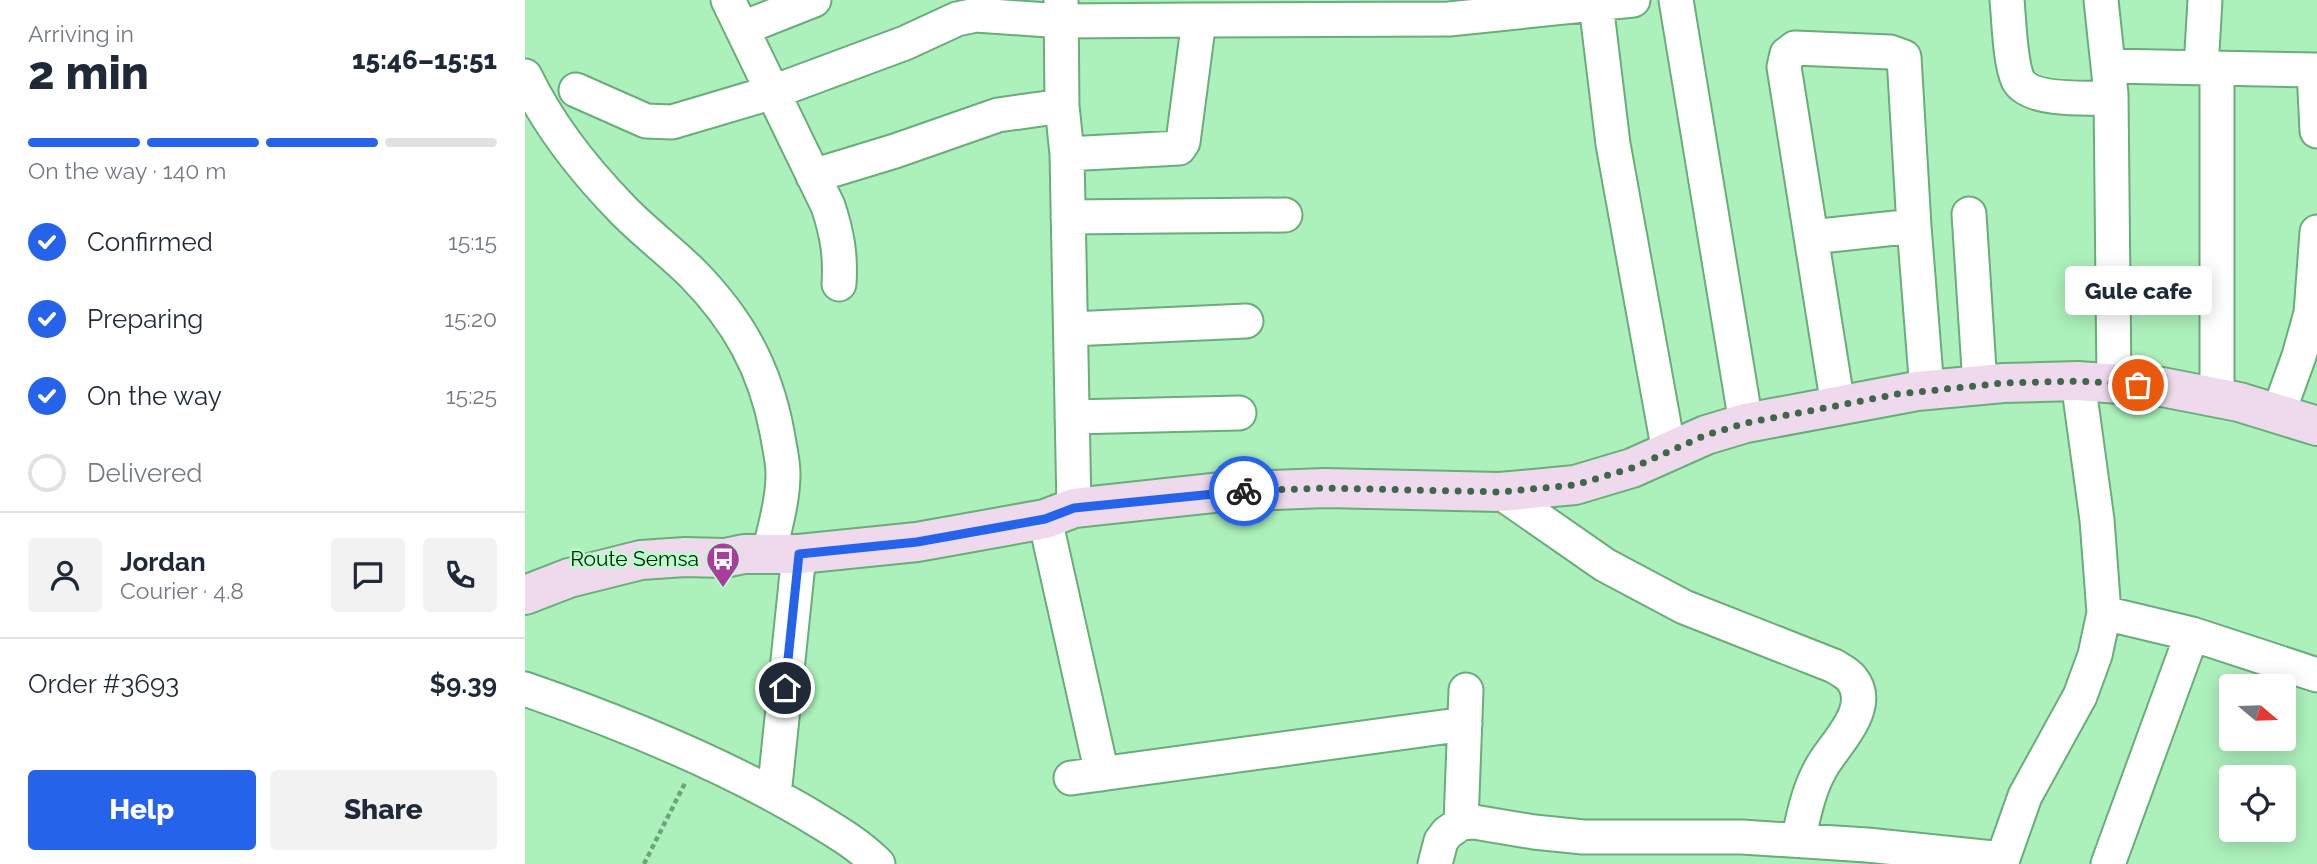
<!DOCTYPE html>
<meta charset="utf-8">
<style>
:root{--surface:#fff;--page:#f2f2f3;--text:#1f2937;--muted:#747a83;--line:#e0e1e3;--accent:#2563eb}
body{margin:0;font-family:Raleway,sans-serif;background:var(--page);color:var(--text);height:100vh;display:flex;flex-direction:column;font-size:26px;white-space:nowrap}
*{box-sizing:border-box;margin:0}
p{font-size:23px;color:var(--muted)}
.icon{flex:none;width:38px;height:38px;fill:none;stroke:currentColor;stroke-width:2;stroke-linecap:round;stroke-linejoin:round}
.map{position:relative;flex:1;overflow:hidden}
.sheet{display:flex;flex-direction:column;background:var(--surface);width:525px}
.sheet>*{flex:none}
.needle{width:46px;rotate:109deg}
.fabs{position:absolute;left:1694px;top:674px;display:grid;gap:14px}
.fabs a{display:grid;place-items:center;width:77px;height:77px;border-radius:7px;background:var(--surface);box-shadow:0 4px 18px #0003;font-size:35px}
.pin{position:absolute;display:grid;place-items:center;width:60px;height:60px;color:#fff;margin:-30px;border:4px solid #fff;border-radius:50%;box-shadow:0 2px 7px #0007}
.courier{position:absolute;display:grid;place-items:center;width:70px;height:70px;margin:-35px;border:5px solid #2563eb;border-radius:50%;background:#fff;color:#222;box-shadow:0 2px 9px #0007}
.bubble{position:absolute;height:49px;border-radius:7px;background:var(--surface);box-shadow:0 4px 18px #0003;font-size:23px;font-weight:800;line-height:49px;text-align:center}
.summary em{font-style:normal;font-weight:800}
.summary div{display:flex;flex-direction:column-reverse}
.summary{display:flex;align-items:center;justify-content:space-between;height:119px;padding:0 28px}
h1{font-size:46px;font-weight:800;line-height:52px}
.bar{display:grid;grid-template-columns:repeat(4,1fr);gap:10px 7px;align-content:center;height:84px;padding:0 28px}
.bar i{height:9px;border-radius:5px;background:var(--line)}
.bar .on{background:var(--accent)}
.bar p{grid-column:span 4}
.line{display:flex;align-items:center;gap:18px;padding:0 28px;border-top:2px solid var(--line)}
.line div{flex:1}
.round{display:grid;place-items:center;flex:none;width:74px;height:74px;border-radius:7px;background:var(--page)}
ol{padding:0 28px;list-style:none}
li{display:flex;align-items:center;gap:21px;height:77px}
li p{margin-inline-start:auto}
li .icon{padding:7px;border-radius:50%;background:var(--accent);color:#fff;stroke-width:4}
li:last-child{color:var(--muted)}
li i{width:38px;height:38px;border:4px solid var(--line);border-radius:50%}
.button{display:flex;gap:14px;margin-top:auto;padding:14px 28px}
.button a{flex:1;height:80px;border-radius:7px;background:var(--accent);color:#fff;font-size:28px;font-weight:800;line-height:80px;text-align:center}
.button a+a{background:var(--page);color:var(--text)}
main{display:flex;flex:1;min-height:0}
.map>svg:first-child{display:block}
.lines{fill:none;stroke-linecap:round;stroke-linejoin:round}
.street-casing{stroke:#6aac7b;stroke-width:37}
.secondary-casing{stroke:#6aac7b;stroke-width:42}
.path{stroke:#6da37a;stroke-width:4.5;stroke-dasharray:5 3.5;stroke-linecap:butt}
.street{stroke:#fff;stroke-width:33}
.secondary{stroke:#eedaec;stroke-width:38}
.done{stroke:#3e6849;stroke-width:7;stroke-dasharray:0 12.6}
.route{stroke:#2563eb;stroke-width:9}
.labels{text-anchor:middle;stroke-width:5;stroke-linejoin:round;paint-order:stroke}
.poi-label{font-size:21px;fill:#031e0b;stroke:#b8fec9;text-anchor:end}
</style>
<main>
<section class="sheet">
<div class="summary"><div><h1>2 min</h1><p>Arriving in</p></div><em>15:46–15:51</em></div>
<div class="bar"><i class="on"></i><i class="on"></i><i class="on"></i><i></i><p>On the way · 140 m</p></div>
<ol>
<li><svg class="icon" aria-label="check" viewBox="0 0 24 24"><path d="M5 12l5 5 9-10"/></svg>Confirmed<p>15:15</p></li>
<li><svg class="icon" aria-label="check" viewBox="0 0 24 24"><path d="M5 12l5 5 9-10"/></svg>Preparing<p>15:20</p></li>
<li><svg class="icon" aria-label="check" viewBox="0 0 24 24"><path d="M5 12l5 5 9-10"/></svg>On the way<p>15:25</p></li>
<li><i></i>Delivered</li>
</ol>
<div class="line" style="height:126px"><a class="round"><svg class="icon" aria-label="person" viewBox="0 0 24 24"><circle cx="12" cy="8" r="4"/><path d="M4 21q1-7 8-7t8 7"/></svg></a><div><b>Jordan</b><p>Courier · 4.8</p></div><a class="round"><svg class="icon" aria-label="chat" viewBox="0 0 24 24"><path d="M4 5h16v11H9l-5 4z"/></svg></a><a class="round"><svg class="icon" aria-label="phone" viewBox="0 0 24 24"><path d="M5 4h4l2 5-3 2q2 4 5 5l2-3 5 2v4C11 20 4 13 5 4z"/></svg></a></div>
<div class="line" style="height:91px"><div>Order #3693</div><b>$9.39</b></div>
<div class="button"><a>Help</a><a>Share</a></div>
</section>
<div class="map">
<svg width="1792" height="864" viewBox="0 0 1792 864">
<rect width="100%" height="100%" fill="#acf1bc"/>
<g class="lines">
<g class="street-casing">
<path id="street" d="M 203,0 L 303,206 C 312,233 316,256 314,284
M 536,0 L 537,106 L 542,154 L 549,508
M 1151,0 L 1221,423
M 1482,0 C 1484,21 1485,63 1493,80 C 1505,102 1564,98 1586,98
M 1576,0 L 1586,94 L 1589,384
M 1071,4 L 1088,144 L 1144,452
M 674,20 L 924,19 L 1108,0
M 218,28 L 289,0
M 1583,66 L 1792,70
M 1676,68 L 1680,0
M 1692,68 L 1692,398
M 1789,70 L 1792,131
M 0,76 C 24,126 58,169 97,209 C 119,232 145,251 168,274 C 213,320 240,368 252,432 C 254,445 258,460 258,474 C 258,500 250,527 244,553
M 51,90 L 121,121 L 147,122 L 248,92 L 380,43 L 432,19 L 451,15 L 537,21 L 674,20 L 658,142 L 654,148 L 542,154
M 288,176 L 370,151 L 473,115 L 537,106
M 1444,214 L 1455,385
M 543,217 L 760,215
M 1286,237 L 1389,226
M 546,329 L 721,321
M 1313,406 L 1259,67 L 1262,54 L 1270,48 L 1365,52 L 1379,57 L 1389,226 L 1402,390
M 1753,414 L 1774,356 L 1786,313 L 1792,232
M 547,417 L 714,413
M 975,492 L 1080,565 L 1159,607 L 1309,666 C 1314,669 1322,673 1326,678 C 1351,708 1308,745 1296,768 C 1283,791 1279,815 1273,840
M 520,519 L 577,774
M 1579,613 L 1667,634 L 1792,675
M 0,689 C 95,722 192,761 279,812 C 305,828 331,842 353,864
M 546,778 L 940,724
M 249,795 L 274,554
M 936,823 L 941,690
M 910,864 L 916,841 L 922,833 L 936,823 L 949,822 L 1009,832 L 1058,837 L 1217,837 L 1342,845 L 1478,859
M 1476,864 L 1500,796 L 1555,696 L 1570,655 L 1579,613 L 1572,520 L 1553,381
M 1583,864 L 1667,634"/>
</g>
<g class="secondary-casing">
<path id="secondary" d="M 0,595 L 44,578 L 116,560 L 160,557 L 200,558 L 219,554 L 274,554 L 392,542 L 520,519 L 549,508 L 697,492 L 800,488 L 975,492 L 1050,485 L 1107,468 L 1181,435 L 1221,423 L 1392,391 L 1478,383 L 1553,381 L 1637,387 L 1714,402 L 1792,426"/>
</g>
<path class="path" d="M 119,864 L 160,783"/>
<use href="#street" class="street"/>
<use href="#secondary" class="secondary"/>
</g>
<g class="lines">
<path class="done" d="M 719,491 L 800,488 L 975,492 L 1050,485 L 1107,468 L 1181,435 L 1221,423 L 1373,394 L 1478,383 L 1553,381 L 1613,385"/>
<path class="route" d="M 260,688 L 274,554 L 392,542 L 520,519 L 549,508 L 719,491"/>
</g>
<defs>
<g id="bus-pin" transform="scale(1.75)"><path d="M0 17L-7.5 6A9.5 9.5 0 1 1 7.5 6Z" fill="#a83d9e" stroke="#b8fec9"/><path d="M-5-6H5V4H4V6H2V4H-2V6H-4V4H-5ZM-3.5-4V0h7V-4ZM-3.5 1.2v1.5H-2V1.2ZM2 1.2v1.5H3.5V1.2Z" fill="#fff"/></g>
</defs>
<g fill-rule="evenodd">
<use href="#bus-pin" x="198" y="559"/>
</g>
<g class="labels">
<g class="poi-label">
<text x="174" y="566">Route Semsa</text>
</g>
</g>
</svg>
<div class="fabs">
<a><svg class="needle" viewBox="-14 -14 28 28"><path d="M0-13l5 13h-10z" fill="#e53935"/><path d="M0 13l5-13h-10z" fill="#747a83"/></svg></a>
<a><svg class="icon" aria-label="locate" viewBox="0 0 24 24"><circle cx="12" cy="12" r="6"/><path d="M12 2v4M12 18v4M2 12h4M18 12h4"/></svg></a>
</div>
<div class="pin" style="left:1613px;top:385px;background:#ea580c"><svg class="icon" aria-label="bag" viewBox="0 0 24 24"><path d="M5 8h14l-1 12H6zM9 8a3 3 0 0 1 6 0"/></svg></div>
<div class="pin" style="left:260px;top:688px;background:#1f2937"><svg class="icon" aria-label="home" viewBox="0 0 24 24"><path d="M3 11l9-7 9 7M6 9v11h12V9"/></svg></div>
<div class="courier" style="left:719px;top:491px"><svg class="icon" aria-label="bike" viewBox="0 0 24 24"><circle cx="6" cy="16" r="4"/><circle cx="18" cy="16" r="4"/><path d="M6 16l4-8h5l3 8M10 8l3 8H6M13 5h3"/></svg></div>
<div class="bubble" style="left:1540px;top:266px;width:147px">Gule cafe</div>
</div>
</main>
